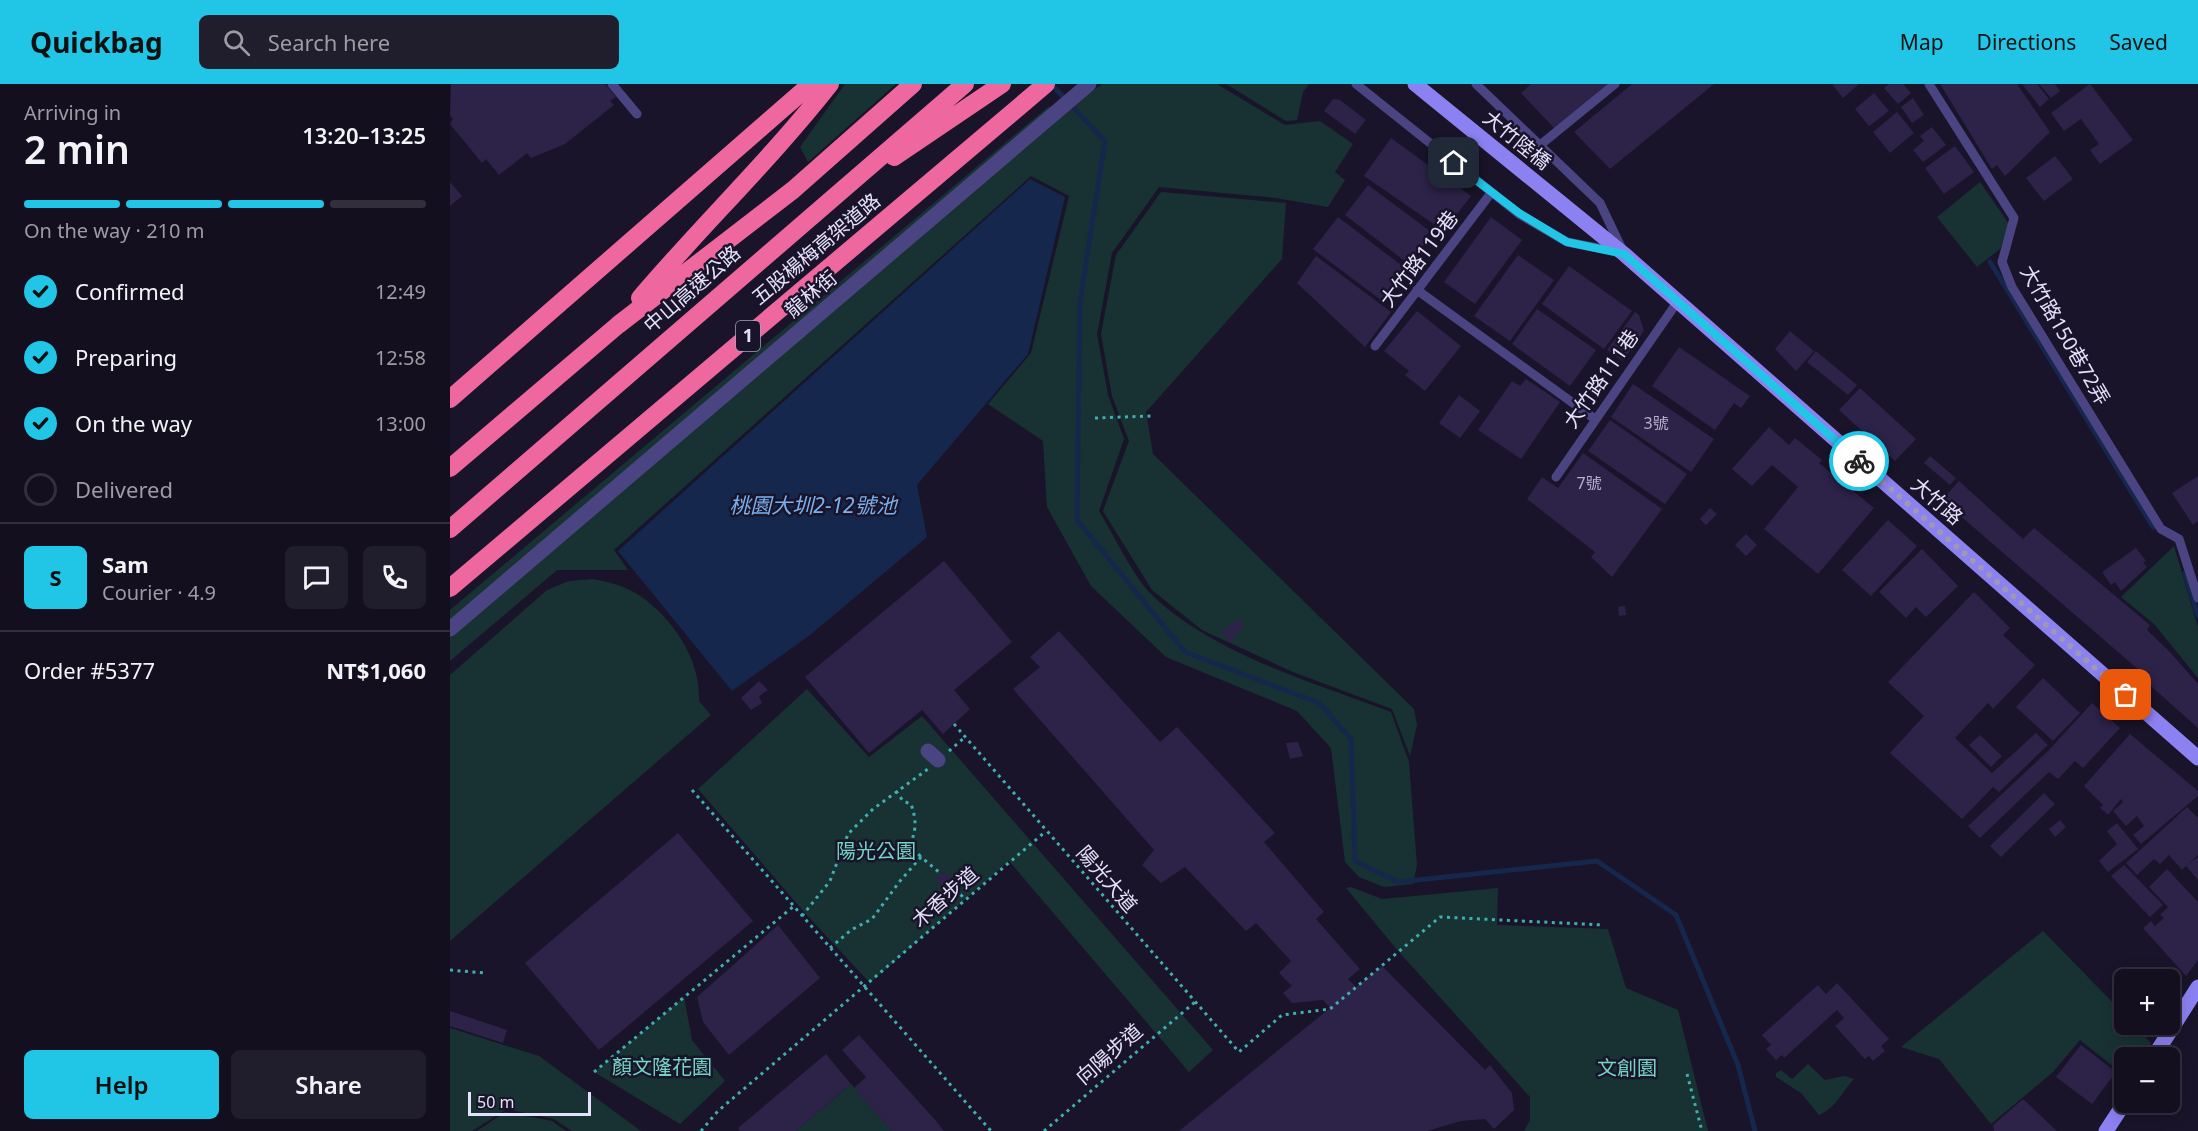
<!DOCTYPE html>
<meta charset="utf-8">
<style>
:root{--surface:#130f1f;--page:#201d2c;--text:#f1f3f6;--muted:#9d9ca4;--line:#322f3d;--accent:#21c5e6}
body{margin:0;font-family:"Noto Sans","Noto Sans TC",sans-serif;background:var(--page);color:var(--text);height:100vh;display:flex;flex-direction:column;font-size:22px;white-space:nowrap}
*{box-sizing:border-box;margin:0}
p{font-size:20px;color:var(--muted)}
.icon{flex:none;width:33px;height:33px;fill:none;stroke:currentColor;stroke-width:2;stroke-linecap:round;stroke-linejoin:round}
.map{position:relative;flex:1;overflow:hidden}
.details{display:flex;flex-direction:column;background:var(--surface);width:450px}
.details>*{flex:none}
.controls{position:absolute;left:1664px;top:885px;display:grid;gap:12px}
.controls a{display:grid;place-items:center;width:66px;height:66px;border-radius:9px;background:var(--surface);box-shadow:0 3px 15px #0003,0 0 0 2px var(--line);font-size:30px}
.scale{position:absolute;left:18px;bottom:15px;width:123px;box-sizing:border-box;padding-left:6px;border:3px solid #e5e0fc;border-top:0;font-size:16px;line-height:21px;white-space:nowrap;color:#e5e0fc;-webkit-text-stroke:4px #191429;paint-order:stroke}
.pin{position:absolute;display:grid;place-items:center;width:51px;height:51px;color:#fff;margin:-26px;border-radius:12px;box-shadow:0 3px 9px #0006}
.courier{position:absolute;display:grid;place-items:center;width:60px;height:60px;margin:-30px;border:4px solid #21c5e6;border-radius:50%;background:#fff;color:#222;box-shadow:0 2px 8px #0007}
.summary em{font-style:normal;font-weight:600}
.summary div{display:flex;flex-direction:column-reverse}
.summary{display:flex;align-items:center;justify-content:space-between;height:102px;padding:0 24px}
h1{font-size:39px;font-weight:600;line-height:45px}
.bar{display:grid;grid-template-columns:repeat(4,1fr);gap:9px 6px;align-content:center;height:72px;padding:0 24px}
.bar i{height:8px;border-radius:4px;background:var(--line)}
.bar .on{background:var(--accent)}
.bar p{grid-column:span 4}
.line{display:flex;align-items:center;gap:15px;padding:0 24px;border-top:2px solid var(--line)}
.line div{flex:1}
.round{display:grid;place-items:center;flex:none;width:63px;height:63px;border-radius:9px;background:var(--page)}
ol{padding:0 24px;list-style:none}
li{display:flex;align-items:center;gap:18px;height:66px}
li p{margin-inline-start:auto}
li .icon{padding:6px;border-radius:50%;background:var(--accent);color:#111;stroke-width:4}
li:last-child{color:var(--muted)}
li i{width:33px;height:33px;border:3px solid var(--line);border-radius:50%}
.action{display:flex;gap:12px;margin-top:auto;padding:12px 24px}
.action a{flex:1;height:69px;border-radius:9px;background:var(--accent);color:#111;font-size:24px;font-weight:600;line-height:69px;text-align:center}
.action a+a{background:var(--page);color:var(--text)}
header{display:flex;align-items:center;gap:36px;box-sizing:border-box;height:84px;padding:0 30px;background:var(--accent);color:#111}
header strong{font-size:28px}
nav{display:flex;gap:33px;margin-inline-start:auto;font-size:21px}
.search{width:420px;height:54px;background:var(--page);display:flex;align-items:center;gap:15px;box-sizing:border-box;padding:0 21px;border-radius:9px;color:var(--muted);font-size:22px}
main{display:flex;flex:1;min-height:0}
.map>svg:first-child{display:block}
.green{fill:#183233}
.water{fill:#15274c}
.lines{fill:none;stroke-linecap:round;stroke-linejoin:round}
.stream{stroke:#15274c;stroke-width:5}
.building{fill:#2d2248}
.path{stroke:#3fafb1;stroke-width:3;stroke-dasharray:3 4.5;stroke-linecap:butt}
.lane{stroke:#4b4483;stroke-width:9}
.street{stroke:#4b4483;stroke-width:15}
.secondary{stroke:#8c81f1;stroke-width:15}
.highway{stroke:#ee689f;stroke-width:18}
.done{stroke:#9e99b2;stroke-width:6;stroke-dasharray:0 10.8}
.route{stroke:#21c5e6;stroke-width:8}
.labels{text-anchor:middle;stroke-width:5;stroke-linejoin:round;paint-order:stroke}
.number-label{font-size:16px;fill:#b7b0cf}
.shield{fill:#191429;stroke:#a8a3bd;stroke-width:1.5}
.shield-label{font-size:18px;font-weight:bold;fill:#e5e0fc}
.street-label{font-size:20px;fill:#e5e0fc;stroke:#191429}
.park-label{font-size:20px;fill:#72d5c3;stroke:#191429}
.water-label{font-size:21px;font-style:italic;fill:#79b1f0;stroke:#191429}
</style>
<header>
<strong>Quickbag</strong>
<div class="search"><svg class="icon" aria-label="search" viewBox="0 0 24 24"><circle cx="10" cy="10" r="6"/><path d="M15 15l6 6"/></svg>Search here</div>
<nav><a>Map</a><a>Directions</a><a>Saved</a></nav>
</header>
<main>
<section class="details">
<div class="summary"><div><h1>2 min</h1><p>Arriving in</p></div><em>13:20–13:25</em></div>
<div class="bar"><i class="on"></i><i class="on"></i><i class="on"></i><i></i><p>On the way · 210 m</p></div>
<ol>
<li><svg class="icon" aria-label="check" viewBox="0 0 24 24"><path d="M5 12l5 5 9-10"/></svg>Confirmed<p>12:49</p></li>
<li><svg class="icon" aria-label="check" viewBox="0 0 24 24"><path d="M5 12l5 5 9-10"/></svg>Preparing<p>12:58</p></li>
<li><svg class="icon" aria-label="check" viewBox="0 0 24 24"><path d="M5 12l5 5 9-10"/></svg>On the way<p>13:00</p></li>
<li><i></i>Delivered</li>
</ol>
<div class="line" style="height:108px"><b class="round" style="background:var(--accent);color:#111">S</b><div><b>Sam</b><p>Courier · 4.9</p></div><a class="round"><svg class="icon" aria-label="chat" viewBox="0 0 24 24"><path d="M4 5h16v11H9l-5 4z"/></svg></a><a class="round"><svg class="icon" aria-label="phone" viewBox="0 0 24 24"><path d="M5 4h4l2 5-3 2q2 4 5 5l2-3 5 2v4C11 20 4 13 5 4z"/></svg></a></div>
<div class="line" style="height:78px"><div>Order #5377</div><b>NT$1,060</b></div>
<div class="action"><a>Help</a><a>Share</a></div>
</section>
<div class="map">
<svg width="1748" height="1047" viewBox="0 0 1748 1047">
<rect width="100%" height="100%" fill="#191429"/>
<path class="green" d="M 395,0 L 446,0 L 358,78 L 350,63 Z
M 653,0 L 767,0 L 835,41 L 870,37 L 903,60 L 885,88 L 895,96 L 878,123 L 826,114 L 709,103 L 662,169 L 647,250 L 658,311 L 674,355 L 649,427 C 662,448 684,493 700,509 C 759,568 863,599 941,628 L 959,678 L 967,781 L 963,800 L 934,803 L 909,793 L 895,778 L 881,664 L 847,627 L 716,573 L 641,502 L 597,423 L 593,357 L 538,320 L 581,269 L 619,112 L 581,92 L 164,466 L 178,486 L 107,486 L 0,577 L 0,526 L 599,22 L 614,31 L 635,11 Z
M 776,0 L 859,0 L 853,8 L 847,36 L 836,37 Z
M 1530,98 L 1559,140 L 1550,165 L 1527,183 L 1487,133 Z
M 711,108 L 836,119 L 832,175 L 696,328 L 703,370 L 964,625 L 967,641 L 960,672 L 942,625 L 843,588 L 752,546 L 702,506 L 653,427 L 679,357 L 662,312 L 651,250 L 666,171 Z
M 1724,462 L 1748,543 L 1748,594 L 1704,540 L 1671,513 Z
M 143,495 C 159,498 176,502 190,512 C 224,535 251,577 249,617 L 261,631 L 0,857 L 0,591 L 97,506 L 119,497 Z
M 357,605 L 419,673 L 472,632 L 763,966 L 739,988 L 559,777 L 420,899 L 355,829 L 248,705 Z
M 901,803 L 932,815 L 1048,804 L 1047,841 L 1158,845 L 1176,904 L 1228,926 L 1258,1047 L 1074,1047 L 1080,1036 L 1080,1013 L 949,868 L 896,804 Z
M 1593,847 L 1674,930 L 1674,940 L 1684,941 L 1701,959 L 1691,973 L 1674,974 L 1674,991 L 1630,956 L 1603,988 L 1541,1040 L 1489,975 L 1451,963 Z
M 234,913 L 242,956 L 275,997 L 230,1040 L 144,988 Z
M 0,944 L 89,972 L 191,1047 L 122,1047 L 104,1035 L 57,1025 L 22,1047 L 0,1047 Z
M 1358,980 L 1375,996 L 1394,992 L 1404,995 C 1391,1009 1387,1023 1369,1031 L 1351,1009 L 1326,993 L 1326,989 L 1331,986 L 1342,995 Z
M 401,1000 L 442,1047 L 346,1047 Z
M 55,1028 L 102,1037 L 116,1047 L 27,1047 Z"/>
<path class="water" d="M 580,95 L 615,113 L 578,270 L 467,401 L 477,453 L 360,551 L 282,607 L 168,467 Z"/>
<g class="lines">
<path class="stream" d="M 601,0 L 655,57 L 630,217 L 627,436 L 735,568 L 869,619 L 901,655 L 905,777 L 948,798 L 1147,777 L 1226,831 L 1288,981 L 1305,1047
M 1540,178 L 1703,443
M 1735,489 L 1748,532"/>
</g>
<path class="building" d="M 1,0 L 155,0 L 166,13 L 160,17 L 164,21 L 115,60 L 81,74 L 77,69 L 49,91 L 36,75 L 32,79 L 0,40 L 3,35 L 0,31 Z
M 1081,0 L 1159,0 L 1105,45 L 1071,9 Z
M 1182,0 L 1264,0 L 1160,85 L 1124,48 Z
M 1382,0 L 1409,0 L 1393,14 Z
M 1439,0 L 1453,0 L 1461,9 L 1448,20 L 1434,4 Z
M 1490,0 L 1567,0 L 1600,48 L 1555,92 L 1547,81 L 1542,85 Z
M 1572,0 L 1587,0 L 1599,15 L 1590,23 Z
M 1589,0 L 1605,0 L 1610,7 L 1601,14 Z
M 1640,0 L 1683,56 L 1650,80 L 1640,66 L 1649,60 L 1631,35 L 1614,47 L 1601,29 Z
M 1424,9 L 1439,27 L 1419,42 L 1405,25 Z
M 1463,14 L 1474,31 L 1462,39 L 1451,23 Z
M 883,15 L 890,16 L 916,36 L 905,50 L 874,27 Z
M 1447,28 L 1464,49 L 1440,69 L 1423,48 Z
M 1482,43 L 1496,61 L 1473,78 L 1463,66 L 1474,57 L 1470,52 Z
M 941,54 L 1021,112 L 994,147 L 914,92 Z
M 1505,62 L 1524,88 L 1494,110 L 1475,84 Z
M 1605,72 L 1623,95 L 1594,117 L 1576,94 Z
M 0,98 L 12,112 L 0,122 Z
M 918,101 L 980,147 L 977,151 L 980,153 L 962,177 L 959,174 L 956,178 L 895,131 Z
M 888,133 L 955,184 L 931,216 L 863,165 Z
M 1041,133 L 1072,156 L 1025,220 L 994,198 Z
M 1068,171 L 1104,196 L 1060,257 L 1024,232 Z
M 866,172 L 941,228 L 915,263 L 847,199 Z
M 1119,182 L 1182,227 L 1154,265 L 1092,220 Z
M 1087,225 L 1146,266 L 1120,302 L 1062,260 Z
M 967,227 L 1011,262 L 975,307 L 955,291 L 959,287 L 934,267 Z
M 1185,228 L 1189,231 L 1194,247 L 1173,277 L 1157,266 Z
M 1340,247 L 1364,267 L 1346,287 L 1325,265 Z
M 1229,263 L 1300,312 L 1291,324 L 1284,319 L 1265,346 L 1202,302 Z
M 1366,267 L 1407,301 L 1398,311 L 1357,278 Z
M 1076,295 L 1110,318 L 1071,375 L 1028,346 L 1062,297 L 1070,302 Z
M 1183,300 L 1264,355 L 1241,388 L 1161,333 Z
M 1410,304 L 1466,355 L 1445,377 L 1389,326 Z
M 1009,311 L 1030,327 L 1010,354 L 989,339 Z
M 1160,336 L 1237,390 L 1215,420 L 1138,367 Z
M 1319,343 L 1339,361 L 1345,354 L 1372,376 L 1369,379 L 1424,424 L 1368,490 L 1314,445 L 1348,403 L 1322,381 L 1302,402 L 1282,385 Z
M 1133,369 L 1212,425 L 1162,493 L 1141,473 L 1145,468 L 1077,415 L 1092,393 L 1108,404 Z
M 1480,372 L 1506,394 L 1500,401 L 1474,379 Z
M 1748,392 L 1748,437 L 1743,441 L 1722,409 Z
M 1509,397 L 1573,455 L 1584,444 L 1700,541 L 1697,546 L 1720,568 L 1748,600 L 1748,644 L 1694,596 L 1697,593 L 1492,416 Z
M 1260,424 L 1267,430 L 1256,441 L 1250,435 Z
M 1438,436 L 1467,462 L 1421,512 L 1392,486 Z
M 1296,450 L 1307,461 L 1296,472 L 1285,461 Z
M 1686,464 L 1696,477 L 1693,479 L 1697,483 L 1671,507 L 1665,498 L 1661,501 L 1652,488 Z
M 1472,465 L 1508,502 L 1476,533 L 1466,523 L 1456,534 L 1429,508 Z
M 494,477 L 562,558 L 504,606 L 520,625 L 493,650 L 472,626 L 419,669 L 355,593 Z
M 1524,508 L 1560,544 L 1553,551 L 1585,581 L 1543,625 L 1538,619 L 1505,654 L 1542,689 L 1586,649 L 1598,661 L 1549,708 L 1543,703 L 1512,735 L 1440,669 L 1474,632 L 1438,598 Z
M 1175,522 L 1176,531 L 1169,532 L 1168,523 Z
M 789,535 L 795,543 L 783,552 L 785,555 L 780,559 L 771,547 Z
M 609,547 L 710,658 L 727,643 L 825,749 L 814,758 L 874,828 L 866,835 L 910,885 L 898,895 L 906,903 L 932,882 L 1035,986 L 1040,981 L 1062,1009 L 1064,1026 L 1044,1045 L 1035,1035 L 1011,1037 L 977,1047 L 729,1047 L 880,924 L 873,916 L 842,919 L 833,909 L 842,902 L 829,889 L 841,877 L 806,839 L 796,847 L 735,783 L 711,799 L 692,781 L 704,766 L 563,605 L 590,583 L 580,573 Z
M 1593,594 L 1630,629 L 1603,657 L 1566,623 Z
M 309,597 L 318,606 L 309,612 L 312,619 L 301,626 L 291,614 Z
M 1642,619 L 1670,644 L 1633,684 L 1625,677 L 1608,695 L 1599,688 L 1530,754 L 1518,742 L 1599,666 Z
M 1680,650 L 1748,707 L 1748,712 L 1691,760 L 1683,751 L 1694,742 L 1687,732 L 1676,742 L 1663,727 L 1673,718 L 1671,715 L 1658,731 L 1650,724 L 1653,721 L 1634,702 Z
M 1530,651 L 1552,672 L 1541,683 L 1519,661 Z
M 848,658 L 853,672 L 840,675 L 836,659 Z
M 1594,709 L 1605,720 L 1551,773 L 1540,762 Z
M 1737,723 L 1748,734 L 1748,771 L 1732,786 L 1719,771 L 1710,780 L 1704,775 L 1687,791 L 1676,779 Z
M 1610,736 L 1616,743 L 1605,753 L 1599,745 Z
M 1667,739 L 1688,765 L 1658,788 L 1649,777 L 1667,760 L 1657,747 Z
M 228,749 L 303,837 L 149,966 L 75,879 Z
M 1748,773 L 1748,796 L 1736,782 Z
M 1674,781 L 1713,821 L 1700,833 L 1661,792 Z
M 1717,785 L 1748,818 L 1748,876 L 1736,892 L 1693,844 L 1701,837 L 1705,842 L 1714,834 L 1710,831 L 1718,823 L 1699,803 Z
M 493,788 L 501,792 L 500,800 L 492,801 L 485,795 Z
M 328,841 L 370,894 L 279,971 L 253,938 L 247,913 Z
M 1387,899 L 1439,955 L 1431,962 L 1435,967 L 1423,977 L 1419,972 L 1415,975 L 1385,942 L 1394,934 L 1387,926 L 1334,974 L 1332,971 L 1326,976 L 1316,965 L 1321,961 L 1312,951 L 1368,901 L 1376,910 Z
M 0,927 L 57,946 L 53,959 L 0,942 Z
M 409,951 L 486,1037 L 494,1047 L 442,1047 L 404,1004 L 416,993 L 392,966 Z
M 1631,961 L 1666,988 L 1642,1020 L 1606,993 Z
M 376,970 L 401,1000 L 346,1047 L 290,1047 L 288,1044 Z
M 1573,1015 L 1607,1047 L 1544,1047 L 1543,1041 Z"/>
<g class="lines">
<path class="path" d="M 645,334 L 701,332
M 504,640 L 789,968 L 832,931 L 880,925 L 990,833 L 1153,841
M 499,667 L 514,654
M 242,706 L 541,1047
M 446,707 L 453,717 L 461,720 C 466,734 467,746 460,760 L 471,773
M 500,800 L 515,815
M 352,832 L 380,797 L 398,750 L 423,725 L 478,685
M 380,864 L 401,846 L 422,835 L 450,797 L 471,773 L 490,789
M 0,886 L 35,889
M 144,988 L 344,822
M 1237,990 L 1252,1047
M 251,1047 L 268,1027 L 595,748
M 594,1047 L 745,918"/>
<path class="lane" d="M 162,0 L 187,30
M 906,0 L 1069,130 L 1117,158 L 1168,168
M 1026,0 L 1150,119 L 1172,165
M 1479,0 L 1564,134 L 1552,178 L 1562,203 L 1711,445 L 1729,455 L 1748,514
M 1089,62 L 1165,0
M 967,206 L 1145,335
M 925,262 L 1041,109
M 1106,393 L 1228,217"/>
<path class="street" d="M 0,545 L 639,0
M 478,667 L 488,676"/>
<path class="secondary" d="M 965,0 L 1174,170 L 1748,674
M 1703,974 L 1748,903
M 1656,1047 L 1675,1018"/>
<path class="highway" d="M 444,73 L 552,0
M 190,214 C 252,141 321,75 380,0
M 0,315 L 361,0
M 0,384 L 168,241 L 343,106 L 463,0
M 0,445 L 515,0
M 0,504 L 596,0"/>
</g>
<g class="lines">
<path class="done" d="M 1409,377 L 1676,611"/>
<path class="route" d="M 1004,79 L 1069,129 L 1117,158 L 1174,170 L 1409,377"/>
</g>
<g class="labels">
<g class="number-label">
<text x="1206" y="345">3號</text>
<text x="1139" y="405">7號</text>
</g>
<rect class="shield" x="286" y="237" width="24" height="30" rx="4.5"/>
<g class="shield-label">
<text x="298" y="258">1</text>
</g>
<g class="street-label">
<text transform="translate(1067 56) rotate(39)" y="7">大竹陸橋</text>
<text transform="translate(366 165) rotate(-40)" y="7">五股楊梅高架道路</text>
<text transform="translate(969 175) rotate(-53)" y="7">大竹路119巷</text>
<text transform="translate(242 205) rotate(-41)" y="7">中山高速公路</text>
<text transform="translate(361 210) rotate(-40)" y="7">龍林街</text>
<text transform="translate(1615 251) rotate(60)" y="7">大竹路150巷72弄</text>
<text transform="translate(1151 295) rotate(-55)" y="7">大竹路111巷</text>
<text transform="translate(1487 417) rotate(41)" y="7">大竹路</text>
<text transform="translate(657 795) rotate(49)" y="7">陽光大道</text>
<text transform="translate(495 813) rotate(-41)" y="7">木香步道</text>
<text transform="translate(659 970) rotate(-41)" y="7">向陽步道</text>
</g>
<g class="park-label">
<text x="426" y="774">陽光公園</text>
<text x="212" y="990">顏文隆花園</text>
<text x="1177" y="991">文創園</text>
</g>
<g class="water-label">
<text x="363" y="429">桃園大圳2-12號池</text>
</g>
</g>
</svg>
<div class="controls">
<a>+</a>
<a>−</a>
</div>
<div class="scale">50 m</div>
<div class="pin" style="left:1676px;top:611px;background:#ea580c"><svg class="icon" aria-label="bag" viewBox="0 0 24 24"><path d="M5 8h14l-1 12H6zM9 8a3 3 0 0 1 6 0"/></svg></div>
<div class="pin" style="left:1004px;top:79px;background:#1f2937"><svg class="icon" aria-label="home" viewBox="0 0 24 24"><path d="M3 11l9-7 9 7M6 9v11h12V9"/></svg></div>
<div class="courier" style="left:1409px;top:377px"><svg class="icon" aria-label="bike" viewBox="0 0 24 24"><circle cx="6" cy="16" r="4"/><circle cx="18" cy="16" r="4"/><path d="M6 16l4-8h5l3 8M10 8l3 8H6M13 5h3"/></svg></div>
</div>
</main>
